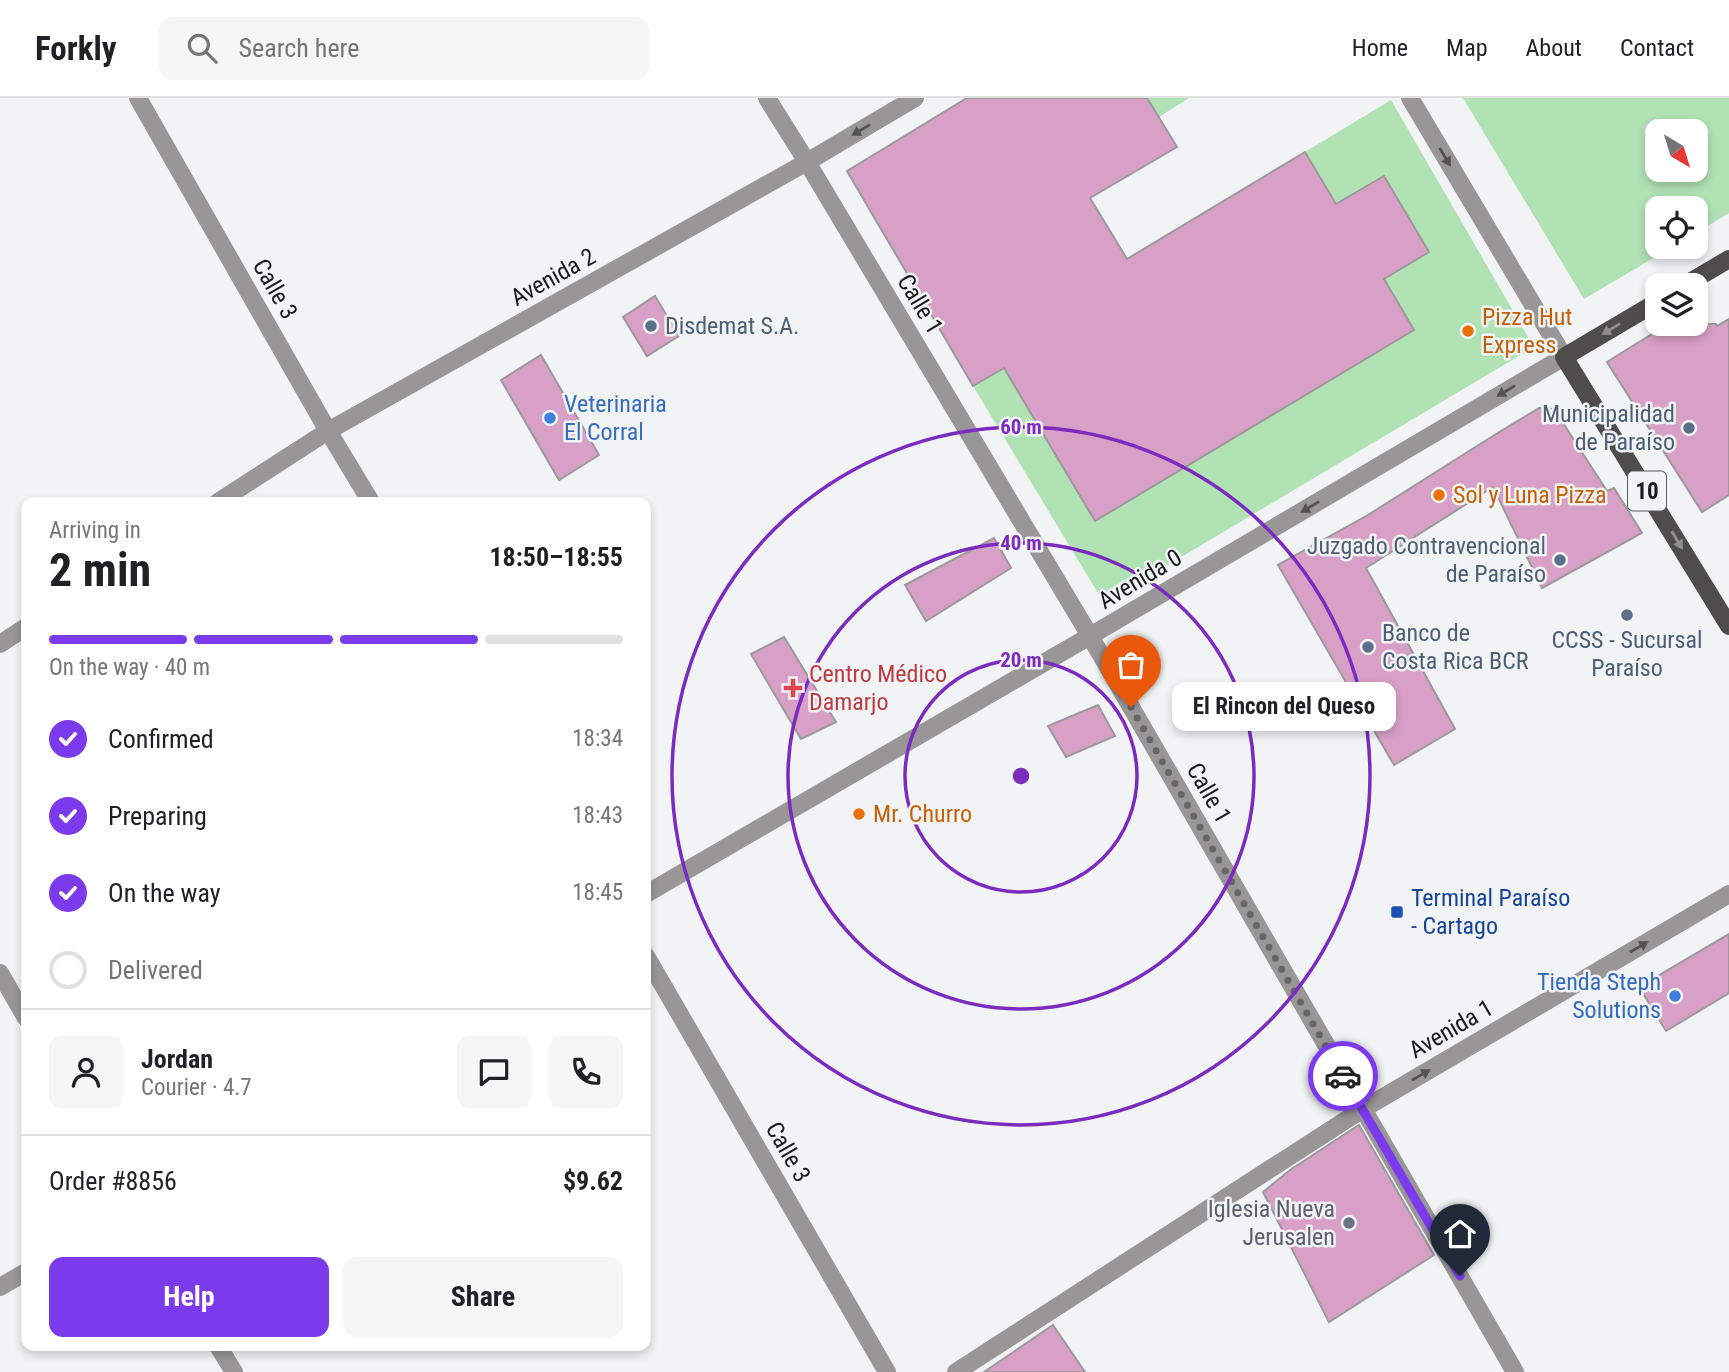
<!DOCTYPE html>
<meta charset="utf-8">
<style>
:root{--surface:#fff;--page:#f6f6f6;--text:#202124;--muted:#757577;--line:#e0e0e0;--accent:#7c3aed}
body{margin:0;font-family:"Roboto Condensed",sans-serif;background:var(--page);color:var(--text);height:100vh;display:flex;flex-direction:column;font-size:26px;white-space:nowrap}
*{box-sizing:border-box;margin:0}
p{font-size:23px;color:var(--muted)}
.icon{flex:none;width:38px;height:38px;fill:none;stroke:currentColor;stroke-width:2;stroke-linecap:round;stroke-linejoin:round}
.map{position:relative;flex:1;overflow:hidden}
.side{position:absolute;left:21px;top:399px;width:630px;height:854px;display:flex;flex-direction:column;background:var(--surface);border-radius:14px;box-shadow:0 4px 10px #0003}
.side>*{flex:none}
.needle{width:46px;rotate:142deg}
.buttons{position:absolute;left:1645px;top:21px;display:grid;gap:14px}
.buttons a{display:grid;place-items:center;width:63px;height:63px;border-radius:14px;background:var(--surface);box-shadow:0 4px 10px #0003;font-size:35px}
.pin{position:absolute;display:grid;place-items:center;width:60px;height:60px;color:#fff;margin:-72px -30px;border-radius:50% 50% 50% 0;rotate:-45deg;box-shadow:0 0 7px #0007}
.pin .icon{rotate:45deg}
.courier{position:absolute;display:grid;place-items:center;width:70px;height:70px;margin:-35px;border:5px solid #7c3aed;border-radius:50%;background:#fff;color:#222;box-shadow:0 2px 9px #0007}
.bubble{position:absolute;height:49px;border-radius:14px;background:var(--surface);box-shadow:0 4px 10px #0003;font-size:23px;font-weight:700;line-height:49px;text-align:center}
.head em{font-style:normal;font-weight:700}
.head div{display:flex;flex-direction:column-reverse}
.head{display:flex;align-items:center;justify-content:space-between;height:119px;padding:0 28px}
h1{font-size:46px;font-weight:700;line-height:52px}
.bar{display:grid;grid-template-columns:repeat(4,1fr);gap:10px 7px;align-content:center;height:84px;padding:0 28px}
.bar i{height:9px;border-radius:5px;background:var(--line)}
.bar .selected{background:var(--accent)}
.bar p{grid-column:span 4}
.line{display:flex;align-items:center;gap:18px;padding:0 28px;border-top:2px solid var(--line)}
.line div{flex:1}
.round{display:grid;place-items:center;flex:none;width:74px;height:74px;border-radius:14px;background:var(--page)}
ol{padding:0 28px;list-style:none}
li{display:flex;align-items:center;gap:21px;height:77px}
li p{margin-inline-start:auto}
li .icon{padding:7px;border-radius:50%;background:var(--accent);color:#fff;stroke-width:4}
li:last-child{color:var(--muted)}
li i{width:38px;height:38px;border:4px solid var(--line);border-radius:50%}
.action{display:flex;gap:14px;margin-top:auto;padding:14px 28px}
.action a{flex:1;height:80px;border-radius:14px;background:var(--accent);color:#fff;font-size:28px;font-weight:700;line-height:80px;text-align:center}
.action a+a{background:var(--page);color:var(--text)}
header{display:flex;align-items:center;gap:42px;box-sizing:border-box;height:98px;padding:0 35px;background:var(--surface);border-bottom:2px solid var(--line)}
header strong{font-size:33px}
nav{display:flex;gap:38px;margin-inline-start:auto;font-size:24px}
.search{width:490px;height:63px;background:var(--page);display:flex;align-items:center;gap:18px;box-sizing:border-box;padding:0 24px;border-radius:14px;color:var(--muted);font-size:26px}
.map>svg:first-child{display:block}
.green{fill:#b0e2b4;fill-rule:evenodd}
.building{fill:#d8a0c7;stroke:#9c999b;stroke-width:2}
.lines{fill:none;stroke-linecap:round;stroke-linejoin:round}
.minor{stroke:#989696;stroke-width:18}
.primary{stroke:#4f4c4c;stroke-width:18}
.oneway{fill:#525252}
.oneway2{fill:#908f90}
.done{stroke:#656667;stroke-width:7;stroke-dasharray:0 12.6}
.route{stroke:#7c3aed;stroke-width:9}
.ring{fill:none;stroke:#7b2cbf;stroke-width:3.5}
.service-dot{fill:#5c6f8a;stroke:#f1f3f5;stroke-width:2.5}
.food-dot{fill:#e8710a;stroke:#f1f3f5;stroke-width:2.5}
.shop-dot{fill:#3f7fe0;stroke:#f1f3f5;stroke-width:2.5}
.health-dot{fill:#e0444e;stroke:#f1f3f5;stroke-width:2.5}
.transit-dot{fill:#1a4fb4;stroke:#f1f3f5;stroke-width:2.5}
.worship-dot{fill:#6b7280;stroke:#f1f3f5;stroke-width:2.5}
.labels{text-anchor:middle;stroke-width:5;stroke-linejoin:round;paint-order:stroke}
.shield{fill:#f1f3f5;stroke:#5a5b5c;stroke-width:2}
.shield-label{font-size:23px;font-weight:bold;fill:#191a1a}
.street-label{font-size:24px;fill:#191a1a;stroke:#f1f3f5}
.food-label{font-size:24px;fill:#c56008;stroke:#f1f3f5;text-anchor:start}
.service-label{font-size:24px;fill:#4e5e75;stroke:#f1f3f5;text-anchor:start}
.shop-label{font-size:24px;fill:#366cbe;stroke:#f1f3f5;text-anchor:start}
.health-label{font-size:24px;fill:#be3a42;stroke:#f1f3f5;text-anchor:start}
.transit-label{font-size:24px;fill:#164399;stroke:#f1f3f5;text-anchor:start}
.worship-label{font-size:24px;fill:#5b616d;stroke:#f1f3f5;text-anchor:end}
.centre{fill:#7b2cbf;stroke:#f1f3f5;stroke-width:3.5}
.ring-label{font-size:21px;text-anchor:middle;font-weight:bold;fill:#7b2cbf;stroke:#f1f3f5;stroke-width:5;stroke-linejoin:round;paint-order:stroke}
</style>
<header>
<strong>Forkly</strong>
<div class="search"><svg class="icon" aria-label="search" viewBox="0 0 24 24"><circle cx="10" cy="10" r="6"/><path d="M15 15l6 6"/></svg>Search here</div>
<nav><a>Home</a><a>Map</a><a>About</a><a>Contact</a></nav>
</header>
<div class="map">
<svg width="1729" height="1274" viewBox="0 0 1729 1274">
<rect width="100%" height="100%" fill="#f1f3f5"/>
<path class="green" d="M 1147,0 L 1189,0 L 1159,19 Z
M 1463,0 L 1729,0 L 1729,115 L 1696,135 L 1696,110 L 1657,110 L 1657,149 L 1672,149 L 1584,201 ZM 1696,33 L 1696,72 L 1657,72 L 1657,33 Z
M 1391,2 L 1534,249 L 1104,505 L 973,288 L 1004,270 L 1414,232 L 1384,181 L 1429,153 L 1384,79 L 1336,106 L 1305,54 Z"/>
<path class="building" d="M 967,0 L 1147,0 L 1177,49 L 1090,100 L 1127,161 L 1305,54 L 1336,106 L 1384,78 L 1429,154 L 1384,181 L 1414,232 L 1095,423 L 1004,270 L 973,288 L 847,73 Z
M 655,198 L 679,238 L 647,258 L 623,219 Z
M 1729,221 L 1729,397 L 1702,414 L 1607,264 L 1668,226 L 1716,226 L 1717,228 Z
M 541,257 L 599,357 L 559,382 L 501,282 Z
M 1539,310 L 1554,311 L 1607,393 L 1614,390 L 1642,435 L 1542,490 L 1493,389 L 1366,470 L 1455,631 L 1394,667 L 1278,467 L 1368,417 L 1496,336 Z
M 994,440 L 1011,470 L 926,523 L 905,487 Z
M 784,539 L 836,624 L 801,641 L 751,556 Z
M 1098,607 L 1115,638 L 1066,659 L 1048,628 Z
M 1729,836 L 1729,895 L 1666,933 L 1639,889 Z
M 1359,1027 L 1434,1157 L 1329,1224 L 1263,1094 L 1290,1072 Z
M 1053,1227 L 1085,1274 L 984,1274 Z"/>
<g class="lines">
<path class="minor" d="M 138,0 L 328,333 L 371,404
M 767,0 L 807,64 L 1090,538 L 1515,1274
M 218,404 L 328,333 L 807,64 L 915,0
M 0,546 L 26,529
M 646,796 L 1090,538 L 1564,259 L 1410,0
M 646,858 L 887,1274
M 0,875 L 26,920
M 0,1189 L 26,1174
M 218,1248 L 234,1274
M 956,1274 L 1363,1011 L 1729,796"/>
<path class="primary" d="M 1685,187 L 1729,161
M 1657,204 L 1564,259 L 1729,528"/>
</g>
<defs><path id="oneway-solid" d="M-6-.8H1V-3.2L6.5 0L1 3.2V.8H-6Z" transform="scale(1.75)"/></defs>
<g class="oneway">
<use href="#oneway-solid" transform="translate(861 32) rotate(149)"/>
<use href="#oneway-solid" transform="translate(1445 59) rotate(59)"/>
<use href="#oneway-solid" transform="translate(1506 293) rotate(149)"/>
<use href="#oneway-solid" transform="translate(1310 409) rotate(149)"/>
<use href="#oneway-solid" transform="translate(1639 849) rotate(-30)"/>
<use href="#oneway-solid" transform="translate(1421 977) rotate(-30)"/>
</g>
<g class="oneway2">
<use href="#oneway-solid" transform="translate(1611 231) rotate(149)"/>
<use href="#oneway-solid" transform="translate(1677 442) rotate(59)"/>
</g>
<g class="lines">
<path class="done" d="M 1131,609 L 1343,978"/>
<path class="route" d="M 1343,978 L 1460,1178"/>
</g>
<g class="ring">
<circle cx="1021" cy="678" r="116"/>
<circle cx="1021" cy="678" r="233"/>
<circle cx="1021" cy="678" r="349"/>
</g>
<g class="service-dot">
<circle cx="651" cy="228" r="7"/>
<circle cx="1689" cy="330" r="7"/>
<circle cx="1560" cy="462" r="7"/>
<circle cx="1627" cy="517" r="7"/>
<circle cx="1368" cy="549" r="7"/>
</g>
<g class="food-dot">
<circle cx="1468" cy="233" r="7"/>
<circle cx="1439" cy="397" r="7"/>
<circle cx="859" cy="716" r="7"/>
</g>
<g class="shop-dot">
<circle cx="550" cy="320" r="7"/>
<circle cx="1675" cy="898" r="7"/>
</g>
<path class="health-dot" d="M789.5 579.5h7v7h7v7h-7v7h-7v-7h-7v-7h7z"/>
<rect class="transit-dot" x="1390" y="807" width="14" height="14" rx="3.5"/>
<circle class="worship-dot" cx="1349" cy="1125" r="7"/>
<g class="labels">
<rect class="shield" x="1628" y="373.5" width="38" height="39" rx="5"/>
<g class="shield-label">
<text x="1647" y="401">10</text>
</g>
<g class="street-label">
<text transform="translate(553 179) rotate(-29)" y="8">Avenida 2</text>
<text transform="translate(275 191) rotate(60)" y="8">Calle 3</text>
<text transform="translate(920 206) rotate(59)" y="8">Calle 1</text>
<text transform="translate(1140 481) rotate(-31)" y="8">Avenida 0</text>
<text transform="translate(1209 695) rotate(60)" y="8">Calle 1</text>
<text transform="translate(1451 931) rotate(-30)" y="8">Avenida 1</text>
<text transform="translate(788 1054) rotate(60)" y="8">Calle 3</text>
</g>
<g class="food-label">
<text x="1482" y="227">Pizza Hut<tspan x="1482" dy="28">Express</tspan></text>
<text x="1453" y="405">Sol y Luna Pizza</text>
<text x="873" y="724">Mr. Churro</text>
</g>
<g class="service-label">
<text x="665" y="236">Disdemat S.A.</text>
<text x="1675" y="324" text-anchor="end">Municipalidad<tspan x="1675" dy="28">de Paraíso</tspan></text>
<text x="1546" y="456" text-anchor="end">Juzgado Contravencional<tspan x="1546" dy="28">de Paraíso</tspan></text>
<text x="1382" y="543">Banco de<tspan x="1382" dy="28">Costa Rica BCR</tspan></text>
<text x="1627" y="550" text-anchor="middle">CCSS - Sucursal<tspan x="1627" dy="28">Paraíso</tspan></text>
</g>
<g class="shop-label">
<text x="564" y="314">Veterinaria<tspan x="564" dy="28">El Corral</tspan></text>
<text x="1661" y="892" text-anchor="end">Tienda Steph<tspan x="1661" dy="28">Solutions</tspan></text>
</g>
<g class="health-label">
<text x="809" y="584">Centro Médico<tspan x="809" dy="28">Damarjo</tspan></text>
</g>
<g class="transit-label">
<text x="1411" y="808">Terminal Paraíso<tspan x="1411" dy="28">- Cartago</tspan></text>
</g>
<g class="worship-label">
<text x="1335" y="1119">Iglesia Nueva<tspan x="1335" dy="28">Jerusalen</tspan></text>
</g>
</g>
<circle cx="1021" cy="678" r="10" class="centre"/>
<g class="ring-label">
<text x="1021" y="336">60 m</text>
<text x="1021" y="452">40 m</text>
<text x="1021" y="569">20 m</text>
</g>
</svg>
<div class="buttons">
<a><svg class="needle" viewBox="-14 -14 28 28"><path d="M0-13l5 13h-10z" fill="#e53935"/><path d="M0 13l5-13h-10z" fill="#757577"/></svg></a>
<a><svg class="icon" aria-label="locate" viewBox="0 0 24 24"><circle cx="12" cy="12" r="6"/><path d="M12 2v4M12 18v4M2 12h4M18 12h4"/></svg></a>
<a><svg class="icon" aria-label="layers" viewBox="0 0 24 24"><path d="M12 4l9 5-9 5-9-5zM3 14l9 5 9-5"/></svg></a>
</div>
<div class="pin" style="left:1131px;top:609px;background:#ea580c"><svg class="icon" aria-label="bag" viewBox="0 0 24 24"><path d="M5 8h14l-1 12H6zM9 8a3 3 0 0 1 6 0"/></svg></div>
<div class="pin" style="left:1460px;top:1178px;background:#1f2937"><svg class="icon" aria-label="home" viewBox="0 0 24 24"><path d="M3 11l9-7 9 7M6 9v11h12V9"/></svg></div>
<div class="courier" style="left:1343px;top:978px"><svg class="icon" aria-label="car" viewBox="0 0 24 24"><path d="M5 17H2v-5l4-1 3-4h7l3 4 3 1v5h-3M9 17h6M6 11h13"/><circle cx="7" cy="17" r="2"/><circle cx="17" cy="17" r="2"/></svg></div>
<div class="bubble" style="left:1172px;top:584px;width:224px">El Rincon del Queso</div>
<section class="side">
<div class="head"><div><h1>2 min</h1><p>Arriving in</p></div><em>18:50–18:55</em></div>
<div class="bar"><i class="selected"></i><i class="selected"></i><i class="selected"></i><i></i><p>On the way · 40 m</p></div>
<ol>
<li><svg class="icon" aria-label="check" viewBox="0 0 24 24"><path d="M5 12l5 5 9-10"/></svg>Confirmed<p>18:34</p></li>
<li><svg class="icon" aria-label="check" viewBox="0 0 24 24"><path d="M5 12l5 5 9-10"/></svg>Preparing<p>18:43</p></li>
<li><svg class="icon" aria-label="check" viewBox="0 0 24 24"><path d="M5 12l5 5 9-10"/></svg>On the way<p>18:45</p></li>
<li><i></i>Delivered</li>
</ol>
<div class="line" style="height:126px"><a class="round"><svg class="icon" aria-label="person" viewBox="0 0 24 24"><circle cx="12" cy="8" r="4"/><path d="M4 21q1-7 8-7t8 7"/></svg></a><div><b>Jordan</b><p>Courier · 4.7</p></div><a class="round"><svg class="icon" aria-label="chat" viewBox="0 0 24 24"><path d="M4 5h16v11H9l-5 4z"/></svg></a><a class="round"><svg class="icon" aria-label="phone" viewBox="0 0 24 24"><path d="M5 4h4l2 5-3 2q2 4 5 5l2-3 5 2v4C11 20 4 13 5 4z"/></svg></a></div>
<div class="line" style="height:91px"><div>Order #8856</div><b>$9.62</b></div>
<div class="action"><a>Help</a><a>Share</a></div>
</section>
</div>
